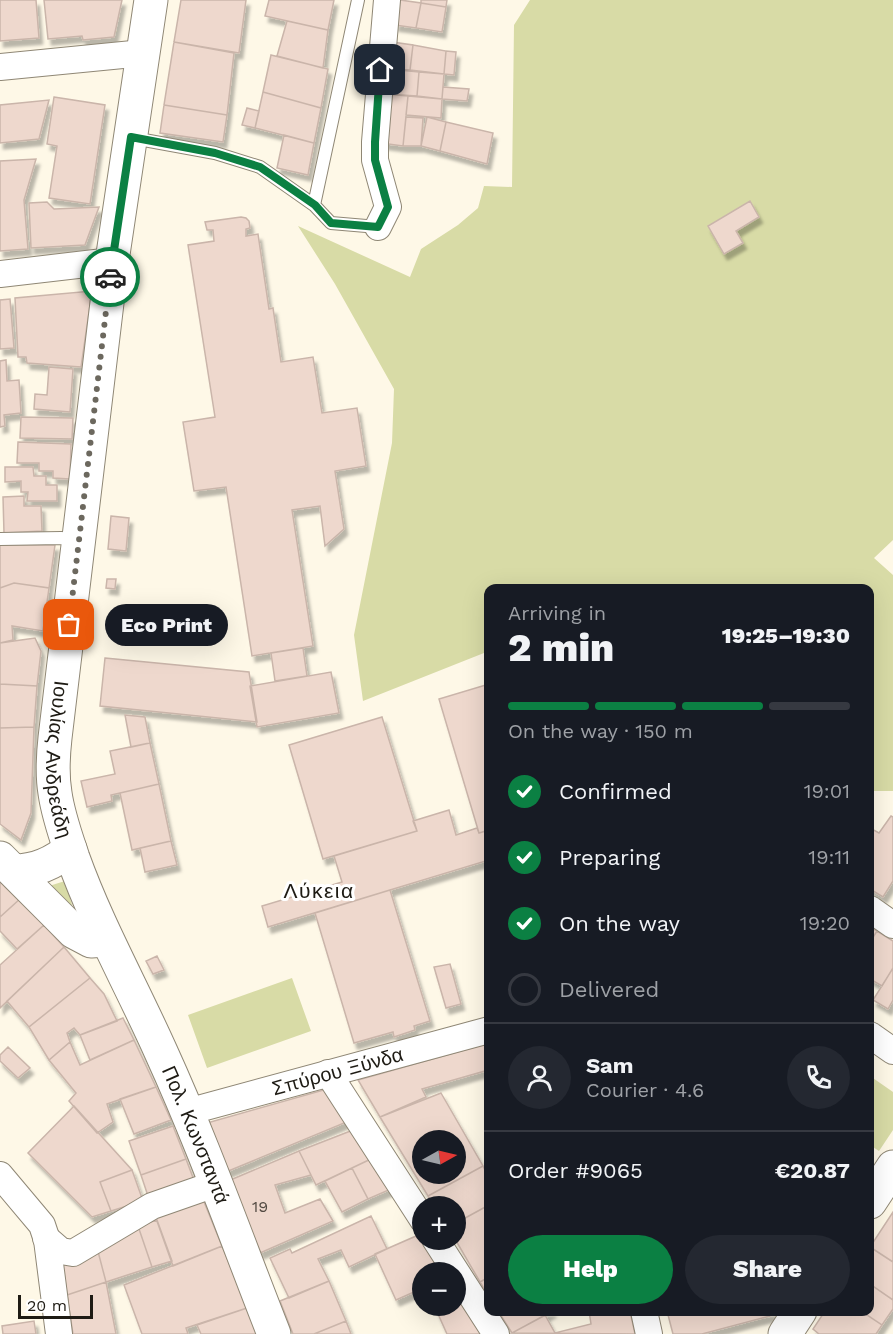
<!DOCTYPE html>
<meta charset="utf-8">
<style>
:root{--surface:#171b24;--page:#242831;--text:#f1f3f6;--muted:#9ea1a6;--line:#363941;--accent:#0b8043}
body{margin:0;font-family:"Work Sans",sans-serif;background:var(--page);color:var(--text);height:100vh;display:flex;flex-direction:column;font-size:22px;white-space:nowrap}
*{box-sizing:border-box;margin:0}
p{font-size:20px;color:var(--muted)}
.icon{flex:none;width:33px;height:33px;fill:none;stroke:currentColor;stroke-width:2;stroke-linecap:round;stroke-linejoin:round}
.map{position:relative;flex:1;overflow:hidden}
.sheet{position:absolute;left:484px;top:584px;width:390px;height:732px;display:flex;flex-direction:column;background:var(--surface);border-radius:12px;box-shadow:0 6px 24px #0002}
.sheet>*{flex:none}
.needle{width:39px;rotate:82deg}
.buttons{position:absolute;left:412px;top:1130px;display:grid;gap:12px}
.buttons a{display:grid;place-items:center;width:54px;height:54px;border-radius:50%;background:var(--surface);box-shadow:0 6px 24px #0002;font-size:30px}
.scale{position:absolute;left:18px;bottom:15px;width:75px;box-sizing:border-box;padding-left:6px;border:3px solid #1e1b14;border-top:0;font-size:16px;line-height:21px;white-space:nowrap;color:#1e1b14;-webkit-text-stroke:4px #fff;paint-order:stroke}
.pin{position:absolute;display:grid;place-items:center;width:51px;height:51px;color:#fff;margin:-26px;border-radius:12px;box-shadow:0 3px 9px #0006}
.courier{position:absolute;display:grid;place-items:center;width:60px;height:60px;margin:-30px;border:4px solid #0b8043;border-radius:50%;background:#fff;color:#222;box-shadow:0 2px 8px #0007}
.bubble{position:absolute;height:42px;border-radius:21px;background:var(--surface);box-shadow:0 6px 24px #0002;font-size:20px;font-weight:800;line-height:42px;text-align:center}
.headline em{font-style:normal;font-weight:800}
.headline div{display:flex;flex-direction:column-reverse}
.headline{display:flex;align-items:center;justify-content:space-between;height:102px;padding:0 24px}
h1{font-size:39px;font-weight:800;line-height:45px}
.bar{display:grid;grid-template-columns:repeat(4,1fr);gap:9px 6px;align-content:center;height:72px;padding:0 24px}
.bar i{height:8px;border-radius:4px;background:var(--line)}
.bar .on{background:var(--accent)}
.bar p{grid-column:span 4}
.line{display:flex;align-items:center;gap:15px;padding:0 24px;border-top:2px solid var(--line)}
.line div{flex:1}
.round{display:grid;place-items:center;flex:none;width:63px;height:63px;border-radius:32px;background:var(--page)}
ol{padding:0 24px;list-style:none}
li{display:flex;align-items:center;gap:18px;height:66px}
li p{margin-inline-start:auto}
li .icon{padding:6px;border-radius:50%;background:var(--accent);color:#fff;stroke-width:4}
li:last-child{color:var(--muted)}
li i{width:33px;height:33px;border:3px solid var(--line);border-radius:50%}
.primary-button{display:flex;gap:12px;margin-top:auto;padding:12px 24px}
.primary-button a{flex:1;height:69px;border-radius:36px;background:var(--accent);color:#fff;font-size:24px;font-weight:800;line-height:69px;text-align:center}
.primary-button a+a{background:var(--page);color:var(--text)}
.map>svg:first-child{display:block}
.green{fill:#d8dba6}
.building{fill:#eed8cd;stroke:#cab5aa;stroke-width:1.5;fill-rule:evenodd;filter:url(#shadow)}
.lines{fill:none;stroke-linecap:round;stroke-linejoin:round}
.service-casing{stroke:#8f8775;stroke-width:14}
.minor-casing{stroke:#8f8775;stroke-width:28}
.secondary-casing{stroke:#8f8775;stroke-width:35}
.primary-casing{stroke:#8f8775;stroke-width:35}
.service{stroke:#fff;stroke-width:12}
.minor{stroke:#fff;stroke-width:26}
.secondary{stroke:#fff;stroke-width:33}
.primary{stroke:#fff;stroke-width:33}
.done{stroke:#6c685e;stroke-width:6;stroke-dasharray:0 10.8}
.route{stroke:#0b8043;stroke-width:8}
.labels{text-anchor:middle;stroke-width:6;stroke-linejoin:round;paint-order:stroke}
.number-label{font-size:16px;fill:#524a42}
.street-label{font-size:20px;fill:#1e1b14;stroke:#fff}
.neighbourhood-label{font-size:21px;letter-spacing:1.5px;fill:#1e1b14;stroke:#fff}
</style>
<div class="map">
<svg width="893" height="1334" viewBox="0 0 893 1334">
<defs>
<filter id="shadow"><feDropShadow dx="3.5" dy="6" stdDeviation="1.5" flood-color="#0004"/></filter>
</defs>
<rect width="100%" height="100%" fill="#fef8e7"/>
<path class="green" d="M 530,0 L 893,0 L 893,540 L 874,558 L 893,575 L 893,791 L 870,791 L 870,588 L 489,588 L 489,651 L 363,701 L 354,635 L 392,443 L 394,389 L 335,284 L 298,226 L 410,277 L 421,249 L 458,225 L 478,208 L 484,186 L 512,187 L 514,25 Z
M 65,881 L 77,922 L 49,886 Z
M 292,978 L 311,1031 L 207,1068 L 188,1015 Z
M 870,1076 L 893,1092 L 893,1130 L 879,1151 L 870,1145 L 870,1129 L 873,1124 L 870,1122 Z"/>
<path class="building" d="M 0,0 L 36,0 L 39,38 L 0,41 Z
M 44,0 L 122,0 L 114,37 L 83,40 L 82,36 L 48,39 Z
M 181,0 L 246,0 L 239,53 L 174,42 Z
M 269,0 L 334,0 L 328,30 L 265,16 Z
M 400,0 L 421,3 L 416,28 L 395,25 Z
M 421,0 L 447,0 L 446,7 L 421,3 Z
M 421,3 L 446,7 L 442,32 L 416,28 Z
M 287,21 L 328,30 L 323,68 L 277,56 Z
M 174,42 L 234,53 L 227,115 L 164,105 Z
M 392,42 L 413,45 L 410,70 L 389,69 Z
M 413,45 L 446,51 L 444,74 L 410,70 Z
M 446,51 L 456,52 L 454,75 L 444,74 Z
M 271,55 L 328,69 L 321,108 L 263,92 Z
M 389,69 L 419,72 L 417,96 L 386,94 Z
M 419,72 L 444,74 L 442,99 L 417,96 Z
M 443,87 L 469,89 L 467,101 L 442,99 Z
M 263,92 L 321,108 L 314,143 L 255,128 Z
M 386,94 L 408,96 L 403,146 L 381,143 Z
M 408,96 L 442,99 L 441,118 L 406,115 Z
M 54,97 L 105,105 L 90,204 L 49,198 L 57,146 L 47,144 Z
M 49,100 L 39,139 L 0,143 L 0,105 Z
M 164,105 L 227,115 L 223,142 L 160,133 Z
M 247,108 L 259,111 L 255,128 L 242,125 Z
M 406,117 L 423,118 L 421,146 L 403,146 Z
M 427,117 L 446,122 L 440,151 L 421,146 Z
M 446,122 L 493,133 L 487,164 L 440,151 Z
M 284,135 L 314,143 L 308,175 L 277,168 Z
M 36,159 L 24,200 L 28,249 L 0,251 L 0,161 Z
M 750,201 L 759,217 L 736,231 L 743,243 L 724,254 L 708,226 Z
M 47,202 L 54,209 L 99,207 L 85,245 L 31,248 L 29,203 Z
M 241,217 L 246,218 L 249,221 L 250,228 L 246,229 L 246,236 L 258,234 L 269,309 L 273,308 L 281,362 L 313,357 L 322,413 L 357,408 L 366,466 L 335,471 L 344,529 L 325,546 L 320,506 L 292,510 L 313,646 L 252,656 L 226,487 L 194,491 L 183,422 L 215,417 L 188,245 L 214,241 L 213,230 L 207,230 L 205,222 Z
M 92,291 L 81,367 L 27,363 L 26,357 L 18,357 L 15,298 Z
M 10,299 L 14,348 L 0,349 L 0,300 Z
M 6,360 L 7,381 L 19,380 L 21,413 L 4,415 L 5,426 L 0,427 L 0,361 Z
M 49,367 L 73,369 L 70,412 L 34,409 L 35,394 L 47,395 Z
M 21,417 L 73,418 L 72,439 L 20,438 Z
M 18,442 L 71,444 L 70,479 L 53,478 L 53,471 L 39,471 L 39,463 L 17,463 Z
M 5,467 L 33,467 L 34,476 L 46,476 L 46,485 L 57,485 L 57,501 L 27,501 L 28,492 L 21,492 L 21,481 L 5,482 Z
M 24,496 L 24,506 L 41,506 L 42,531 L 4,533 L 3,497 Z
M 111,516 L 129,518 L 126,551 L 108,549 Z
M 0,545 L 55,545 L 49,588 L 14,583 L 0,588 Z
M 107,579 L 116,579 L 115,589 L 106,588 Z
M 14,583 L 49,588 L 43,631 L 12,626 L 13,640 L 0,643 L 0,588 Z
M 35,638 L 41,651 L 37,686 L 0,684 L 0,643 Z
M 303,648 L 307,676 L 275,681 L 271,653 Z
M 105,658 L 249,672 L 257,722 L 100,706 Z
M 331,672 L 339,713 L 257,727 L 250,686 Z
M 0,684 L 37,686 L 34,727 L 0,728 Z
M 489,684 L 489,830 L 479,833 L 439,699 Z
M 125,715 L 145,717 L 150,743 L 131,747 Z
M 382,717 L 417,831 L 323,859 L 289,745 Z
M 34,727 L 31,813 L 21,840 L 0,824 L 0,728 Z
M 150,743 L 159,784 L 111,795 L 112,801 L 87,807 L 81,781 L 115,774 L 110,751 Z
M 159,784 L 171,841 L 132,850 L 120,793 Z
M 449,810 L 456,835 L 477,828 L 479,833 L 489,830 L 489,860 L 268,927 L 262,906 L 342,882 L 334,856 L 417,831 L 413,821 Z
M 891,816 L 893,817 L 893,881 L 883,897 L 870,889 L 870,828 L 879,833 Z
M 171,841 L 177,865 L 145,872 L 140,848 Z
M 0,875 L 21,898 L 0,917 Z
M 390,890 L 430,1021 L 414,1026 L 415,1030 L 394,1037 L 393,1032 L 354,1043 L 315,913 Z
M 21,898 L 44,925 L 17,949 L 0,931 L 0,917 Z
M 44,925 L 64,947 L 0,1008 L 0,965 Z
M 870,927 L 877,931 L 870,942 Z
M 877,931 L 893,941 L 893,968 L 882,986 L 870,979 L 870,942 Z
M 64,947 L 90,978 L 29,1027 L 7,1001 Z
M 157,956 L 164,970 L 153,974 L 146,961 Z
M 450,964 L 461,1004 L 446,1008 L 434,967 Z
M 893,968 L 893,1000 L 888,1009 L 873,1000 Z
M 90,978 L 104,994 L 117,1021 L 80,1035 L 74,1028 L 67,1033 L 70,1042 L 49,1060 L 29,1027 Z
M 123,1018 L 134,1040 L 90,1060 L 80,1035 Z
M 134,1040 L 156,1087 L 107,1104 L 113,1122 L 97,1133 L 69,1101 L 76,1093 L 49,1060 L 70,1042 L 80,1065 Z
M 489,1043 L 489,1076 L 487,1077 L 485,1071 L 422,1089 L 426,1097 L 380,1117 L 358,1080 Z
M 8,1047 L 30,1068 L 18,1078 L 0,1061 L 0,1055 Z
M 156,1087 L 171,1120 L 134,1134 L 120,1099 Z
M 327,1089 L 349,1121 L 226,1172 L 207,1123 Z
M 441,1093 L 483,1166 L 428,1196 L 380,1117 ZM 423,1140 L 456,1140 L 456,1173 L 423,1173 Z
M 74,1106 L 132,1170 L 100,1182 L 111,1211 L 92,1217 L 28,1153 Z
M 173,1126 L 186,1159 L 141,1175 L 129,1141 Z
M 353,1130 L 373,1158 L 316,1185 L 299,1151 Z
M 299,1151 L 311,1175 L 275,1185 L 285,1213 L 320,1199 L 333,1221 L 260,1253 L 228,1181 Z
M 373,1158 L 391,1189 L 368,1199 L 352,1168 Z
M 186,1159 L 195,1183 L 149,1199 L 141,1175 Z
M 483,1166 L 489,1178 L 489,1205 L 456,1223 L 456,1206 L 434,1206 L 428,1196 Z
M 352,1168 L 368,1199 L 342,1212 L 325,1181 Z
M 132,1170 L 143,1201 L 111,1211 L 100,1182 Z
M 200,1192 L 222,1246 L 173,1266 L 153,1210 Z
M 489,1205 L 489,1277 L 480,1282 L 455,1239 L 456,1223 Z
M 893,1212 L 893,1262 L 870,1247 Z
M 371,1216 L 387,1249 L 349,1267 L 341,1250 L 318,1259 L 329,1281 L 289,1298 L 270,1258 L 290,1249 L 292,1253 Z
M 157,1220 L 172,1261 L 152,1267 L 138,1226 Z
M 138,1226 L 152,1267 L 106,1282 L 95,1240 Z
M 423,1233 L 423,1239 L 446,1272 L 423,1272 L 423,1288 L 396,1300 L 375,1254 Z
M 95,1240 L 106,1282 L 67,1295 L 61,1251 Z
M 222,1246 L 247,1308 L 186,1328 L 188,1334 L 142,1334 L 124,1285 Z
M 870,1247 L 893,1262 L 893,1300 L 870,1284 Z
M 489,1277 L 489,1297 L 480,1282 Z
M 329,1281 L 346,1321 L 314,1334 L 293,1334 L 280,1301 Z
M 106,1282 L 116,1334 L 73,1334 L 67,1295 Z
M 870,1284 L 893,1300 L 893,1309 L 882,1325 L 861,1311 L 870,1311 Z
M 456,1288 L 485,1334 L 447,1334 L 434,1305 L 456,1305 Z
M 247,1308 L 258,1334 L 201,1334 L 197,1325 Z
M 498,1311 L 553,1311 L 512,1333 Z
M 589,1311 L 630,1311 L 635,1334 L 512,1333 L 545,1315 L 555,1333 L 591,1324 Z
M 667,1311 L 773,1311 L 770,1316 L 702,1334 L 673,1334 Z
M 825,1311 L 861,1311 L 882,1325 L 876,1334 L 819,1334 L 813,1329 Z
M 34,1321 L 36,1334 L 3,1334 L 2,1326 Z
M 346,1321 L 351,1334 L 314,1334 Z"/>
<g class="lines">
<g class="service-casing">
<path id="service" d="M 133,138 L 215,153 L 260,167 L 314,205 L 331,223 L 378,227
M 314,205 L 358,0
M 0,539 L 61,538 L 77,540"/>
</g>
<g class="minor-casing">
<g id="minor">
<path d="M 0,67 L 143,53"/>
<path d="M 378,227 L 388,207 L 375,160 L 375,142 L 387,0"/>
<path d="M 0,274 L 112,261"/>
<path d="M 870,909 L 893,925"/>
<path d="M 870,1035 L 893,1051"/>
<path d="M 328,1073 L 423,1220"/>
<path id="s1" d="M 187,1112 L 489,1030"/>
<path d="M 0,1175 L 42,1225 L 47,1240 L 59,1334"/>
<path d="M 46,1238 L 61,1251 L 73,1253 L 152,1206 L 215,1184"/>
<path d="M 435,1239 L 496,1334"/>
<path d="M 644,1311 L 649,1334"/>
</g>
</g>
<g class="secondary-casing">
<path id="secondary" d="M 0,858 L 74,932 L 91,941 L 106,940
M 14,871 C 36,871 54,863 70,849
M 870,1202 L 893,1167
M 785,1334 L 800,1311"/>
</g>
<g class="primary-casing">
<g id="primary">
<path id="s2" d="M 151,0 L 112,261 L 55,738 C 53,756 52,775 55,793 C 58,815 66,837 73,858 C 97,925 132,987 161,1052 C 203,1144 237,1240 274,1334"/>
</g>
</g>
<use href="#service" class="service"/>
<use href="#minor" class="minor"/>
<use href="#secondary" class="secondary"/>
<use href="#primary" class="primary"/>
</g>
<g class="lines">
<path class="done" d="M 69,625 L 110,277"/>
<path class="route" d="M 110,277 L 131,137 L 215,153 L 260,167 L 315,205 L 331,223 L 378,227 L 388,207 L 375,160 L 375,142 L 380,70"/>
</g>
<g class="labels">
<g class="number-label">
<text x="260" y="1212">19</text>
</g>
<g class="street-label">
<text dy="7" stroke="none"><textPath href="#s2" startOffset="766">Ιουλίας Ανδρεάδη</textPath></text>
<text dy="7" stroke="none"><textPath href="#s1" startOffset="156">Σπύρου Ξύνδα</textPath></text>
<text dy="7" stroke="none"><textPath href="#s2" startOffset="1170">Πολ. Κωνσταντά</textPath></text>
</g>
<g class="neighbourhood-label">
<text x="319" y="898">Λύκεια</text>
</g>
</g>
</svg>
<div class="buttons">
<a><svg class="needle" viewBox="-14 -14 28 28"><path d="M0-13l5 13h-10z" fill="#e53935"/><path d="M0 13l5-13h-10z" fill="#9ea1a6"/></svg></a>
<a>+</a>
<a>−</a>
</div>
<div class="scale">20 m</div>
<div class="pin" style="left:69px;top:625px;background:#ea580c"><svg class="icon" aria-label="bag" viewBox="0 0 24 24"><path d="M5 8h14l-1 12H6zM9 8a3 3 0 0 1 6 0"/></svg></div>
<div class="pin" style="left:380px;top:70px;background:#1f2937"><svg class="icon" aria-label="home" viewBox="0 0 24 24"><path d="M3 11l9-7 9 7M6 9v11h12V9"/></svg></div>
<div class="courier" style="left:110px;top:277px"><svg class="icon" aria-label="car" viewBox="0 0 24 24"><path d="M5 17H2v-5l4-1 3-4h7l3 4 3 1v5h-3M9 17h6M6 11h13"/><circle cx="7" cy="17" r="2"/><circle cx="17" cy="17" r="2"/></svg></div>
<div class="bubble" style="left:105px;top:604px;width:123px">Eco Print</div>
<section class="sheet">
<div class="headline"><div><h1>2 min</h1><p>Arriving in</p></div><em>19:25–19:30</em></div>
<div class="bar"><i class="on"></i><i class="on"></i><i class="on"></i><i></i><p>On the way · 150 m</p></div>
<ol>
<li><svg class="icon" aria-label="check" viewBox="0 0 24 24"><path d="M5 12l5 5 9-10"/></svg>Confirmed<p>19:01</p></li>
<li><svg class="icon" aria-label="check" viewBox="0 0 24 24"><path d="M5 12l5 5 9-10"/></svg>Preparing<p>19:11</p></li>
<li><svg class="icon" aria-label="check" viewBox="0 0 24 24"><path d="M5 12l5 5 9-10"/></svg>On the way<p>19:20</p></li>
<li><i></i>Delivered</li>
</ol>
<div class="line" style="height:108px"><a class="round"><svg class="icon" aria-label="person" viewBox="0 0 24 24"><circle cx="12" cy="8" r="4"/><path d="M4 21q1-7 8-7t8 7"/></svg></a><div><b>Sam</b><p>Courier · 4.6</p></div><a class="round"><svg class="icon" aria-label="phone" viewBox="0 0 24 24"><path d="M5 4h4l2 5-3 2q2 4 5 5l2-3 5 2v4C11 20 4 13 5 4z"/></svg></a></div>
<div class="line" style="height:78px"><div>Order #9065</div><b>€20.87</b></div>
<div class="primary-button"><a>Help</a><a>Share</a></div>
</section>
</div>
